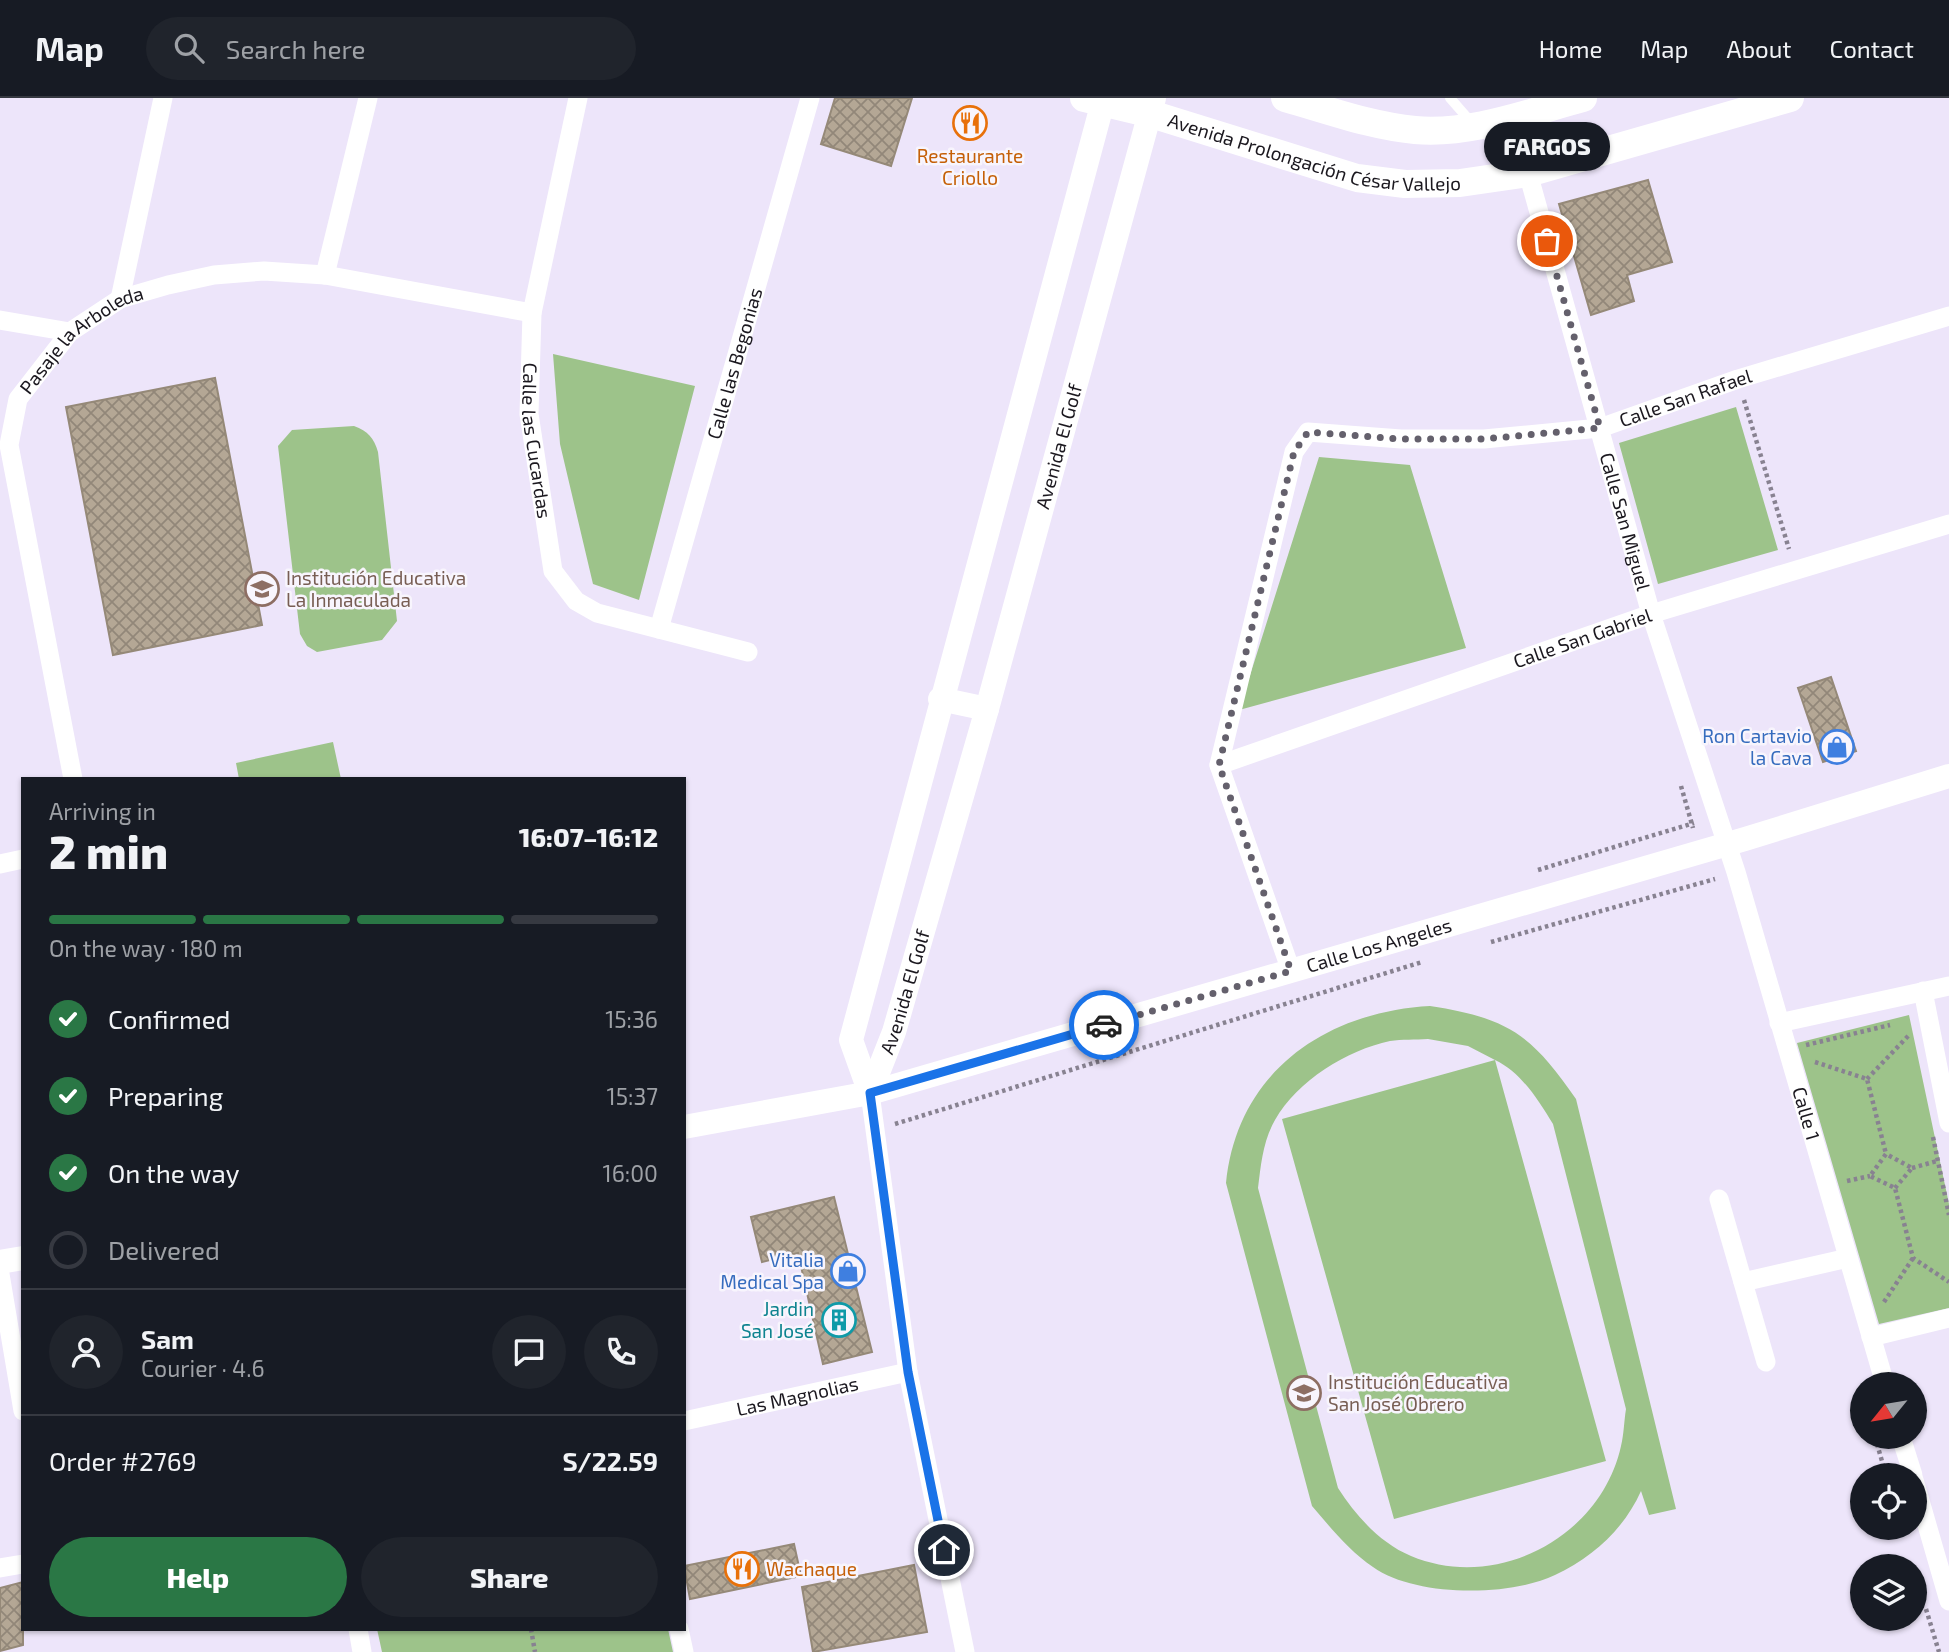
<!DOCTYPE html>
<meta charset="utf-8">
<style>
:root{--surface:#171b24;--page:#20242c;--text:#f1f3f6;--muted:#9ea1a6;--line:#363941;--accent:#2a7745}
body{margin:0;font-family:"Exo 2",sans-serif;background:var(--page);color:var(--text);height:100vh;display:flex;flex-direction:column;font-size:26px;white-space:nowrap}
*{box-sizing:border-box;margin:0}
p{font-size:23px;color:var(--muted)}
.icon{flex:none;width:38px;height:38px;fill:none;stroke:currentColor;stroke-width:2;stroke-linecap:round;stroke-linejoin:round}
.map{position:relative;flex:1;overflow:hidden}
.side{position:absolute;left:21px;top:679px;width:665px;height:854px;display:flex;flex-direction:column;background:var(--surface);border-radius:0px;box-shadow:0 2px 5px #0004}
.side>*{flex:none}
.needle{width:46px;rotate:240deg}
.buttons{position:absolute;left:1850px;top:1274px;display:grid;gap:14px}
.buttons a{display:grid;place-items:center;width:77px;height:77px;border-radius:50%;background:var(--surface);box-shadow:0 2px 5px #0004;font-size:35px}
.pin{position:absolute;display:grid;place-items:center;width:60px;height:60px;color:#fff;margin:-30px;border:4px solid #fff;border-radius:50%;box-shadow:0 2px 7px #0007}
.courier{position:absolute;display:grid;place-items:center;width:70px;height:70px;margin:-35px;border:5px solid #1a73e8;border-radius:50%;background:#fff;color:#222;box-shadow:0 2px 9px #0007}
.bubble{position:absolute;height:49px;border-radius:24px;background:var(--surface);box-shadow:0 2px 5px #0004;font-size:23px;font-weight:800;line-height:49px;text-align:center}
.headline em{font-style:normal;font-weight:800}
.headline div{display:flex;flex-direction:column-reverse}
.headline{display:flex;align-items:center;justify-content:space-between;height:119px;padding:0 28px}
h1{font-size:46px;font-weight:800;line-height:52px}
.bar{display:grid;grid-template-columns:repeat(4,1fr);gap:10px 7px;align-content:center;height:84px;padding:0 28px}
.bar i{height:9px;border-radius:5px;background:var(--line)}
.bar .active{background:var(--accent)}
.bar p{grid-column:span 4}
.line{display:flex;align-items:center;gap:18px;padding:0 28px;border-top:2px solid var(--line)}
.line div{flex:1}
.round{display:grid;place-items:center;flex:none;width:74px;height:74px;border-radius:37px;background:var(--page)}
ol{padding:0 28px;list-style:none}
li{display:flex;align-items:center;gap:21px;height:77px}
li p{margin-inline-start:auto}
li .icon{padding:7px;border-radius:50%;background:var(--accent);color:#fff;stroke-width:4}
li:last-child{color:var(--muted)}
li i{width:38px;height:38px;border:4px solid var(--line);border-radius:50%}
.cta{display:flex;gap:14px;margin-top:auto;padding:14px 28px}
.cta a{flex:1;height:80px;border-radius:42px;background:var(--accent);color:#fff;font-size:28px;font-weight:800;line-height:80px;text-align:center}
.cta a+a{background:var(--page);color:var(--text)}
header{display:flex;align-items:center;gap:42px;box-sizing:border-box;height:98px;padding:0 35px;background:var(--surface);border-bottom:2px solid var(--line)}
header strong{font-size:33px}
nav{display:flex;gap:38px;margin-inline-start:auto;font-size:24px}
.search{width:490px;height:63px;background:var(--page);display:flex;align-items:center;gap:18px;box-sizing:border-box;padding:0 24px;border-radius:38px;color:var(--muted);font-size:26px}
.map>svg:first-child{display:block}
.green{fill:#9dc38a;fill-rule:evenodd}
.building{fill:url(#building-cross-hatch);stroke:#958978;stroke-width:2}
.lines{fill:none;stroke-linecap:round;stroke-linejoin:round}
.path{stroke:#888291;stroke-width:4.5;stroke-dasharray:3.5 3.5;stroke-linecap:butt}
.service{stroke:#fff;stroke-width:10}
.minor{stroke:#fff;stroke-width:19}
.tertiary{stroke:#fff;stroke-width:24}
.secondary{stroke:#fff;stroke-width:28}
.done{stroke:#64606c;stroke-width:7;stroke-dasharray:0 12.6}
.route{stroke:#1a73e8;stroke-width:9}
.labels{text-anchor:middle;stroke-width:5;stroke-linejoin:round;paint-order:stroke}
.street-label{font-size:19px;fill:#1b181f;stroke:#f8f5fd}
.food-label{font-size:19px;fill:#c56008;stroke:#f8f5fd}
.education-label{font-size:19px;fill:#785e54;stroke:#f8f5fd;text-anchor:start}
.shop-label{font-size:19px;fill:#366cbe;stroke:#f8f5fd;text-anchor:end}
.culture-label{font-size:19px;fill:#0d838f;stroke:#f8f5fd;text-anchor:end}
</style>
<header>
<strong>Map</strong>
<div class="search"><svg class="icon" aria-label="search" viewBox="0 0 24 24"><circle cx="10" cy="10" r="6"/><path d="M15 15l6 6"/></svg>Search here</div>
<nav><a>Home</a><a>Map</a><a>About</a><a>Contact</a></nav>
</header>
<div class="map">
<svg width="1949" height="1554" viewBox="0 0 1949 1554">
<defs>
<pattern id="building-cross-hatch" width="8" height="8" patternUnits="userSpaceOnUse" patternTransform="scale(1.75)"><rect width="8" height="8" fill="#b4a795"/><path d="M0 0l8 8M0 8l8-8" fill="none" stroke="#928779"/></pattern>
</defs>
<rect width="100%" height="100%" fill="#ede5fa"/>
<path class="green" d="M 553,256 L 695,288 L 639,502 L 593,486 L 560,346 Z
M 1736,309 L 1778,452 L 1658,486 L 1619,345 Z
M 354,328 C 368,333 374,340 378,354 L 397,523 L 382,542 L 317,554 L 307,548 L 300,536 L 278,348 L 292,332 Z
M 1319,359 L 1410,367 L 1466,550 L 1239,612 Z
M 333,644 L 341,681 L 239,681 L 236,665 Z
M 1430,908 C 1508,920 1531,936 1576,1001 L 1676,1411 L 1649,1417 L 1641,1393 C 1624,1431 1593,1459 1555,1477 C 1509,1499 1415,1499 1373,1469 C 1349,1453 1331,1430 1312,1408 L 1226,1085 C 1237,975 1324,914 1430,908 ZM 1428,941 L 1468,948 L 1495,962 L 1282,1021 L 1394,1421 L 1606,1363 L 1495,962 C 1522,975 1538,1002 1553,1026 L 1626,1311 C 1624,1323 1624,1336 1621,1348 C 1601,1439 1497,1494 1411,1458 C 1380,1445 1356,1418 1338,1390 L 1258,1090 C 1261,1066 1263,1043 1275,1022 C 1297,983 1347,952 1390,943 C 1402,941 1415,942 1428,941 Z
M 1909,917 L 1949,1106 L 1949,1210 L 1879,1226 L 1797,945 Z
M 377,1531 L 668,1531 L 673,1554 L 382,1554 Z"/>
<path class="building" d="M 835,0 L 912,0 L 891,68 L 821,46 Z
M 1648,82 L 1672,164 L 1627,177 L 1634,203 L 1591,217 L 1559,106 Z
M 215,280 L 262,527 L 113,557 L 66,309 Z
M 1831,579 L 1856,653 L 1823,664 L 1798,590 Z
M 834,1099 L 872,1254 L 823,1266 L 798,1155 L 762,1164 L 751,1119 Z
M 794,1446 L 801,1478 L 690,1501 L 684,1468 Z
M 914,1467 L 927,1534 L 813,1554 L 802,1489 Z
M 23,1484 L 23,1547 L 0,1553 L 0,1490 Z"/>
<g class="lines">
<path class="path" d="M 1744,302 L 1789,451
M 1681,688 L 1693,730
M 1538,772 L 1694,725
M 1491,844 L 1715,781
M 1806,947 L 1890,927
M 1815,964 L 1867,981 L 1886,1056
M 1867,981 L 1910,936
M 895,1026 L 1422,864
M 1933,1039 L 1949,1117
M 1912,1070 L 1937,1063
M 1847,1083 L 1870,1078
M 1895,1090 L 1912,1070 L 1886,1056 L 1870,1078 L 1895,1090 L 1913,1160 L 1949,1184
M 1884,1204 L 1913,1160
M 1875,1339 L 1886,1377
M 1926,1511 L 1939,1554
M 531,1531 L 535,1554"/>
<path class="service" d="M 1450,0 L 1471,24"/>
<g class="minor">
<path id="s1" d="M 578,0 L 532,215 L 529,316 L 553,473 L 576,503 L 597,515 L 748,554"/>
<path id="s2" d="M 1498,23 L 1528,75 L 1651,516 L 1736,774 L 1885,1286"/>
<path d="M 325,177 L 368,0"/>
<path d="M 120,201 L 163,0"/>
<path d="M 0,222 L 70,234"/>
<path id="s3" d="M 659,531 L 810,0"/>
<path id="s4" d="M 1219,667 L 1651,516 L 1949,426"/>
<path id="s5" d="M 73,681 L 9,347 L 18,301 L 70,234 L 120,201 L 168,187 L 214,177 L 264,173 L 325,177 L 532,215"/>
<path d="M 0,766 L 23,761"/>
<path id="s6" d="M 1291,873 L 1219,667 L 1294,354 L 1308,334 L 1401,341 L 1484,341 L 1600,330 L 1738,281 L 1949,218"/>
<path d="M 1923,893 L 1949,1025"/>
<path d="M 1779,925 L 1949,888"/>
<path d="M 870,995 L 908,1274 L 965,1554"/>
<path d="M 1719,1101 L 1766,1264"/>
<path d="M 0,1176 L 23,1313"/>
<path d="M 1743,1184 L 1848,1160"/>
<path d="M 1871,1239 L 1949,1220"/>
<path id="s7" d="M 684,1323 L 908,1274"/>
<path d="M 1901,1339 L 1913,1377"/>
<path d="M 1914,1382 L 1949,1503"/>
<path d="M 0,1470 L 23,1466"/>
<path d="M 358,1531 L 362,1554"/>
<path d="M 679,1531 L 684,1554"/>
</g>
<g class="tertiary">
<path d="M 940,601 L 987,611"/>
<path id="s8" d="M 870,995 L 894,934 L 987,611 L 1154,0"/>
<path d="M 870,995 L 851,942 L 1104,0"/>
<path id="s9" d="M 684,1029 L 870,995 L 1745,741 L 1949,678"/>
<path d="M 0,1164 L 23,1160"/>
</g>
<g class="secondary">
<path id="s10" d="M 1084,0 L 1151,16 L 1357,80 L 1405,86 L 1460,85 L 1528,75 L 1790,0"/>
<path d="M 1285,0 C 1328,12 1371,28 1415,32 C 1471,37 1530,14 1583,0"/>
</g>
</g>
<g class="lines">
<path class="done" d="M 1104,927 L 1291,873 L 1219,667 L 1294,354 L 1308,334 L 1401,341 L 1484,341 L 1600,330 L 1547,143"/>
<path class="route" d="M 944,1452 L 908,1274 L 870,995 L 1104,927"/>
</g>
<defs>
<g id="restaurant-ring" transform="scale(1.75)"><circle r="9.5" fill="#f8f5fd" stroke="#e8710a" stroke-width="1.5"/><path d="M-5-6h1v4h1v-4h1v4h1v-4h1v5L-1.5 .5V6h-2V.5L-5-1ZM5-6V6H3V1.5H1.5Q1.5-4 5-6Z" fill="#e8710a"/></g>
<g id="school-ring" transform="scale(1.75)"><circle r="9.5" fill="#f8f5fd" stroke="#8d6e63" stroke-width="1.5"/><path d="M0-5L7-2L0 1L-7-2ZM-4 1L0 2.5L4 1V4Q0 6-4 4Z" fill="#8d6e63"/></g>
<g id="shop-ring" transform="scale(1.75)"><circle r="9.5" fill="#f8f5fd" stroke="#3f7fe0" stroke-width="1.5"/><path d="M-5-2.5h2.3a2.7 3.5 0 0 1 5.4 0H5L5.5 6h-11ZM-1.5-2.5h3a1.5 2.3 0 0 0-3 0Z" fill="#3f7fe0"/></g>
<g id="building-ring" transform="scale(1.75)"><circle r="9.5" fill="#f8f5fd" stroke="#0f9aa8" stroke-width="1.5"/><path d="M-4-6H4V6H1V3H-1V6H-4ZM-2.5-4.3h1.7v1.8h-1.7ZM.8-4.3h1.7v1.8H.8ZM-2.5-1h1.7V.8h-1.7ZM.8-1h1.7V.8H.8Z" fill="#0f9aa8"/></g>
</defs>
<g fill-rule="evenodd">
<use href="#restaurant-ring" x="970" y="25"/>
<use href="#school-ring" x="262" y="491"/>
<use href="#shop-ring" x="1837" y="649"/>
<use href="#shop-ring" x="848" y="1173"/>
<use href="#building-ring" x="839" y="1222"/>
<use href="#school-ring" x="1304" y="1295"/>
<use href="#restaurant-ring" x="742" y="1471"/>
</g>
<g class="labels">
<g class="street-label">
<text dy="7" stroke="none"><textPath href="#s10" startOffset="238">Avenida Prolongación César Vallejo</textPath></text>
<text dy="7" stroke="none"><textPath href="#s5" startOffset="476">Pasaje la Arboleda</textPath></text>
<text dy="7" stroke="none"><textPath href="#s3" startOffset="276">Calle las Begonias</textPath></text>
<text dy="7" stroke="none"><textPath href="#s6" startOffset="948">Calle San Rafael</textPath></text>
<text dy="7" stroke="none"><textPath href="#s1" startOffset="348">Calle las Cucardas</textPath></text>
<text dy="7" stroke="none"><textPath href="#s8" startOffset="674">Avenida El Golf</textPath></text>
<text dy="7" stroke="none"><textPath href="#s2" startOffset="422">Calle San Miguel</textPath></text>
<text dy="7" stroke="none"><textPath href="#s4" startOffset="385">Calle San Gabriel</textPath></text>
<text dy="7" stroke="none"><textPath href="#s9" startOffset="719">Calle Los Angeles</textPath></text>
<text dy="7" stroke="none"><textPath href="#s8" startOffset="107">Avenida El Golf</textPath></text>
<text dy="7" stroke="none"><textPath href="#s2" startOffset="1041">Calle 1</textPath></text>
<text dy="7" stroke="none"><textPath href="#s7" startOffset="116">Las Magnolias</textPath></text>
</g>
<g class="food-label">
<text x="970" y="65">Restaurante<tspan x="970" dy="22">Criollo</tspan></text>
<text x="766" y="1478" text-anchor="start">Wachaque</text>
</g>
<g class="education-label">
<text x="286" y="487">Institución Educativa<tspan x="286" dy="22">La Inmaculada</tspan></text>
<text x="1328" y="1291">Institución Educativa<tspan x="1328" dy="22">San José Obrero</tspan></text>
</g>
<g class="shop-label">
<text x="1812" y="645">Ron Cartavio<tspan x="1812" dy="22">la Cava</tspan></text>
<text x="824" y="1169">Vitalia<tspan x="824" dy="22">Medical Spa</tspan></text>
</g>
<g class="culture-label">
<text x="814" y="1218">Jardin<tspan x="814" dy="22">San José</tspan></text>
</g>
</g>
</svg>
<div class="buttons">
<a><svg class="needle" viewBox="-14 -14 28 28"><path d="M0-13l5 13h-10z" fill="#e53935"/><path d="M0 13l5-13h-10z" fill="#9ea1a6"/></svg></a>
<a><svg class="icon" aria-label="locate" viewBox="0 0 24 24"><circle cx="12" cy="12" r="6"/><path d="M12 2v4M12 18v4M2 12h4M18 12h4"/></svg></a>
<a><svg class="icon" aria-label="layers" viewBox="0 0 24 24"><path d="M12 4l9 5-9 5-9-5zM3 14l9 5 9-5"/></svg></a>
</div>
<div class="pin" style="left:1547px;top:143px;background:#ea580c"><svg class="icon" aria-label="bag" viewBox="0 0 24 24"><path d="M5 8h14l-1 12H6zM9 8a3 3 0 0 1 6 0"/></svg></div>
<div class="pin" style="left:944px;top:1452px;background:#1f2937"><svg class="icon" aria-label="home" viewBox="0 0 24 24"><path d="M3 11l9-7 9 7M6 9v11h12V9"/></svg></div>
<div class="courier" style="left:1104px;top:927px"><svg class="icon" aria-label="car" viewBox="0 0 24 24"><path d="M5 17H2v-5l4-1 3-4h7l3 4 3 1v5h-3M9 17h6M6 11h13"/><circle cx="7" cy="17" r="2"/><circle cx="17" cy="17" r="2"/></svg></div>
<div class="bubble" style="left:1484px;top:24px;width:126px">FARGOS</div>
<section class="side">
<div class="headline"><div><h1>2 min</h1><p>Arriving in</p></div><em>16:07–16:12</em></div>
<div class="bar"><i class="active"></i><i class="active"></i><i class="active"></i><i></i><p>On the way · 180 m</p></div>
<ol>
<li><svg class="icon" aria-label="check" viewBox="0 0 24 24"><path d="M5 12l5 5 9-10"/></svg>Confirmed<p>15:36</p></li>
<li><svg class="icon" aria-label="check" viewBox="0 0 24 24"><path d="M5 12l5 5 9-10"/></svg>Preparing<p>15:37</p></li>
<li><svg class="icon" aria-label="check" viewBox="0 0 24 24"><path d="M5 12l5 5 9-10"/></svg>On the way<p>16:00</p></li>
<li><i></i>Delivered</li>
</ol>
<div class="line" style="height:126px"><a class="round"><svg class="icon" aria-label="person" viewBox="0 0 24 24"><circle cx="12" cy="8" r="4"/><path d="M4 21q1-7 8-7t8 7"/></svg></a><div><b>Sam</b><p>Courier · 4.6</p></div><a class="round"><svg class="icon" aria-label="chat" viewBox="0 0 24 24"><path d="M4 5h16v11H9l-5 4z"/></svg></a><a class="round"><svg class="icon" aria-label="phone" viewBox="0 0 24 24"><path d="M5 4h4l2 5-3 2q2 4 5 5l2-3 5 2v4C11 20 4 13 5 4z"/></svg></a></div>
<div class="line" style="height:91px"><div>Order #2769</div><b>S/22.59</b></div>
<div class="cta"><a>Help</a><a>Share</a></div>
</section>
</div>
